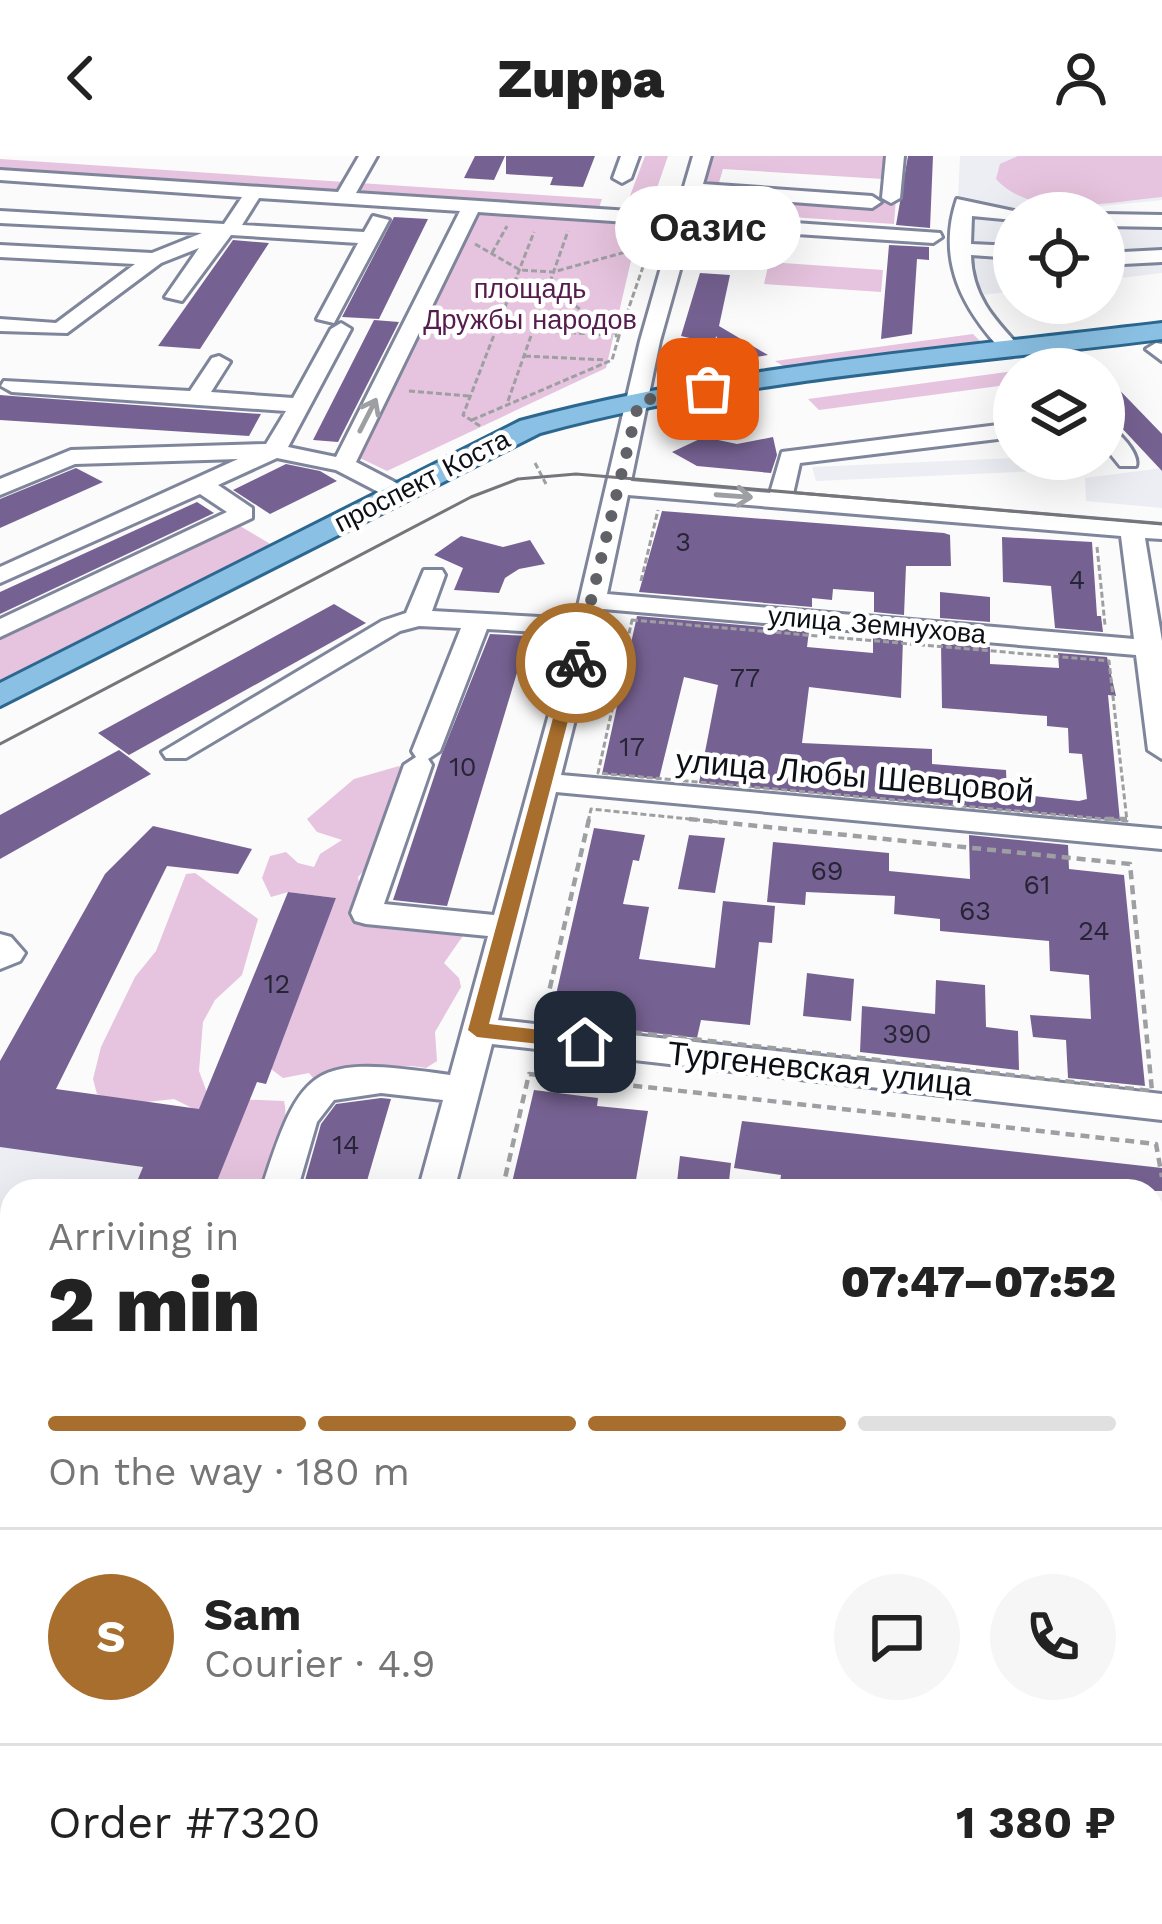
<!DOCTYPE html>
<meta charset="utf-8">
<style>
:root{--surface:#fff;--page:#f6f6f6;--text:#222;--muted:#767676;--line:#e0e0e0;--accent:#a86e2d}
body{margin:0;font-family:"Work Sans",sans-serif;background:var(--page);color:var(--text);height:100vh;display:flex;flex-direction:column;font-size:45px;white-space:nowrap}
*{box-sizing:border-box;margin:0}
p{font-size:39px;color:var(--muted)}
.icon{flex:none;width:66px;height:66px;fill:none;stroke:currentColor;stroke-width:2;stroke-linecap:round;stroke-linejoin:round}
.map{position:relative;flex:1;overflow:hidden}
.panel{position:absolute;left:0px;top:1023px;width:1164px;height:747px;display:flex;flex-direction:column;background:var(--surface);border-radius:36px 36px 0 0;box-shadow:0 12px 48px #0002}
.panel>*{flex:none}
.fabs{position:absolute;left:993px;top:36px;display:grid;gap:24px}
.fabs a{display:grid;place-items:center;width:132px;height:132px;border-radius:50%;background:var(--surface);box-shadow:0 12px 48px #0002;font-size:60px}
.pin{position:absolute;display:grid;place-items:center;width:102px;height:102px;color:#fff;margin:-51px;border-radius:24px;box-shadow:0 6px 18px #0006}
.courier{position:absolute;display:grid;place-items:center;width:120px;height:120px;margin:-60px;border:9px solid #a86e2d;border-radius:50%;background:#fff;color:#222;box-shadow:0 3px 15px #0007}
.bubble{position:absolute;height:84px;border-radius:42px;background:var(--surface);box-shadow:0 12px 48px #0002;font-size:39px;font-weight:800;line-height:84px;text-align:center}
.overview em{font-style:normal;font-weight:800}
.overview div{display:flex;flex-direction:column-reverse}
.overview{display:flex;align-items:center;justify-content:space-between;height:204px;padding:0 48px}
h1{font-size:78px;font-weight:800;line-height:90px}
.bar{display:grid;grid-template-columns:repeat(4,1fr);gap:18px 12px;align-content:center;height:144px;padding:0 48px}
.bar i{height:15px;border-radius:9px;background:var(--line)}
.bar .on{background:var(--accent)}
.bar p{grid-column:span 4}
.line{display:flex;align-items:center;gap:30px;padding:0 48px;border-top:3px solid var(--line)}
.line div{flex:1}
.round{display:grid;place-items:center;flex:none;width:126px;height:126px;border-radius:63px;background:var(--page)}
header{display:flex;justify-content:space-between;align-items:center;height:156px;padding:0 48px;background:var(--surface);font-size:54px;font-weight:800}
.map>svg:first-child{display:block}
.built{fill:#eceef4}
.green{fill:#e6c3de}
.building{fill:#766292}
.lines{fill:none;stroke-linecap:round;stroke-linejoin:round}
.minor-casing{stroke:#7f859b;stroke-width:6}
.major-casing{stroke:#2c6790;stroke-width:6}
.path-far2{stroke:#9e9fa2;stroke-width:3;stroke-dasharray:6 3;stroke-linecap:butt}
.path-far1{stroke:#9e9fa2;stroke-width:4.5;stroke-dasharray:9 6;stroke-linecap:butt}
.path{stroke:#9e9fa2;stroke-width:6;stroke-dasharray:12 8;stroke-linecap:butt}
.minor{fill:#fff;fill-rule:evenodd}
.major{fill:#8ac0e3;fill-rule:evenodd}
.tram-far1{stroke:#74767a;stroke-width:3}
.tram{stroke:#74767a;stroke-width:4.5}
.oneway{stroke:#9e9fa2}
.route{fill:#a86e2d}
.done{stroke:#606267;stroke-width:12;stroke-dasharray:0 21.6}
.labels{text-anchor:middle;stroke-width:9;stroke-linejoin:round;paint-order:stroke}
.far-park-label{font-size:27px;fill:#551c4d;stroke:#fff}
.far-street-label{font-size:27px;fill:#0d0f17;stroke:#fff}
.number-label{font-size:27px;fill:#272436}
.street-label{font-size:33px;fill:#0d0f17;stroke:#fff}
</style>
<header><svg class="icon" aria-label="back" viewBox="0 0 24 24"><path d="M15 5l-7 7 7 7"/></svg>Zuppa<svg class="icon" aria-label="person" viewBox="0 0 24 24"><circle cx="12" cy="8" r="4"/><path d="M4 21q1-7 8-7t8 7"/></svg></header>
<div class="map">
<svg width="1162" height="1768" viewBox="0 0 1162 1768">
<rect width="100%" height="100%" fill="#fbfbfb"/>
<path class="built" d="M 960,0 L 1162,0 L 1162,44 L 1063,54 L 1098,57 L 1014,57 L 1014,135 L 974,140 L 955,104 Z
M 1104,57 L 1149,60 L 1162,73 L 1162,117 L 1104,124 Z
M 1014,302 L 1076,303 L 1082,313 L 816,325 L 812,311 Z
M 1162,312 L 1162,352 L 1086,345 L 1085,322 Z
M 0,991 L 143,1011 L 133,1035 L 12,1035 L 12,1311 L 0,1338 Z"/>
<path class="green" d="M 645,0 L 668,0 L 649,55 L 625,53 Z
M 706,0 L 901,0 L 899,24 L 723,13 L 718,30 L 896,42 L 894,68 L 717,56 L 713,71 L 687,69 Z
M 1018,0 L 1162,0 L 1162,41 C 1113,45 1033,65 996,23 L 1000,8 Z
M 0,3 L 602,43 L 599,52 L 0,13 Z
M 476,54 L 640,66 L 606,212 L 387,315 L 360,302 Z
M 769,106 L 883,114 L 881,136 L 764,128 Z
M 973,178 L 983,188 L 788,213 L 775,205 Z
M 1014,215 L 1014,228 L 819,254 L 808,243 Z
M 235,367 L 272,389 L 0,525 L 0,481 Z
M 399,610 L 406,618 L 389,686 L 358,721 L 360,731 L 402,758 L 467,774 L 444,807 L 459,822 L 461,831 L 435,876 L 437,905 L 426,912 C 389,905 355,918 320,930 L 309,917 L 283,922 L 271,913 L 336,742 L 288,736 L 271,741 L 262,722 L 270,700 L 286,696 L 298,707 L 314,711 L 320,698 L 342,684 L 317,676 L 307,663 L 354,623 Z
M 195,717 L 258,763 L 242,819 L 215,844 L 203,866 L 199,915 L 209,942 L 284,945 C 292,975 263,1004 262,1035 L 189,1035 L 214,963 L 174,943 L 128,948 L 97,938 L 93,923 L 101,891 L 135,821 L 156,795 L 186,718 Z"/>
<path class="building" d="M 475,0 L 505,0 L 494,24 L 464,22 Z
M 506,0 L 595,0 L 583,31 L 550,29 L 553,21 L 506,18 Z
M 908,0 L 933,0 L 930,72 L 896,69 Z
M 394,61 L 428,63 L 379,163 L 342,161 Z
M 233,84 L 269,87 L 200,193 L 158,190 Z
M 889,89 L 929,91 L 929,104 L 917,103 L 912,178 L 881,183 Z
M 700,117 L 730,119 L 719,170 L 768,199 L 732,205 L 716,180 L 715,188 L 681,180 Z
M 374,164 L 399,166 L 338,286 L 313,284 Z
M 1104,218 L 1162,278 L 1162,315 L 1104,253 Z
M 0,239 L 12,240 L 261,258 L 249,280 L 0,264 Z
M 773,281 L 777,299 L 771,317 L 697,310 L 672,296 L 704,281 L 737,288 Z
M 286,308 L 320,315 L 337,325 L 270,358 L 233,334 Z
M 76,312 L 103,326 L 0,372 L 0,343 Z
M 197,346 L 214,357 L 0,458 L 0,436 Z
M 662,355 L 944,377 L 950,379 L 951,410 L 906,410 L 904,459 L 874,456 L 874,436 L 833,433 L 832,444 L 812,442 L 812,451 L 639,436 Z
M 461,380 L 503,391 L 530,384 L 545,408 L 519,413 L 505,422 L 499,437 L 454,434 L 463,412 L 434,399 Z
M 1002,381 L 1092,386 L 1097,460 L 1101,460 L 1103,476 L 1055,472 L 1051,430 L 1003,426 Z
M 940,436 L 990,441 L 990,466 L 940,462 Z
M 334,448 L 366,467 L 129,599 L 98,577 Z
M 637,460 L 809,475 L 807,491 L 873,497 L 873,481 L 903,483 L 901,542 L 809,531 L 802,587 L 932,593 L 932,608 L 1006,614 L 1007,637 L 1079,645 L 1087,643 L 1082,598 L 1069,597 L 1068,572 L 1047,570 L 1047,560 L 942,552 L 941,487 L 990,491 L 990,508 L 1059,512 L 1058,497 L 1107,501 L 1116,540 L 1108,539 L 1120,665 L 699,627 L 718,529 L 684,521 L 659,623 L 602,618 Z
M 490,478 L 528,480 L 447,750 L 393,744 L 441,600 Z
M 119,594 L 151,618 L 0,703 L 0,659 Z
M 153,670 L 252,693 L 238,718 L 167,710 L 56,933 L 199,953 L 288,736 L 336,742 L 266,928 L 257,926 L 213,1035 L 133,1035 L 143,1011 L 0,991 L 0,905 L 105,718 Z
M 594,672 L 645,679 L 639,705 L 633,704 L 623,748 L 649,751 L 639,803 L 715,812 L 723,745 L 775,750 L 772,787 L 759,786 L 750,869 L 701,864 L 697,882 L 550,865 Z
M 689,679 L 725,682 L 715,737 L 678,733 Z
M 969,679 L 1068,689 L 1069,713 L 1124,719 L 1145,930 L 1068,922 L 1066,884 L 1033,881 L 1030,859 L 1091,863 L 1089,819 L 1050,815 L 1049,785 L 940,775 L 940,763 L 894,758 L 895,740 L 806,736 L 805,749 L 767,746 L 773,686 L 889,697 L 889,715 L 970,723 Z
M 807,817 L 854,823 L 851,865 L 803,860 Z
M 936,824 L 985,829 L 986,871 L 1018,875 L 1019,914 L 860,896 L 862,850 L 935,858 Z
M 534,934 L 598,942 L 597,950 L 648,955 L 634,1035 L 510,1035 Z
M 381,942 L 391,943 L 364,1035 L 302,1035 L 321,968 L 336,948 Z
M 742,965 L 1162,1012 L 1162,1035 L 779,1035 L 781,1019 L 734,1012 Z
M 680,1000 L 731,1007 L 728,1035 L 676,1035 Z"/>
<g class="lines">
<g class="minor-casing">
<path id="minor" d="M 359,0 L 377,0 L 356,37 L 676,58 L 693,0 L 711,0 L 703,28 L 872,40 L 881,46 L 872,52 L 700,39 L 695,60 L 940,77 L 942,81 L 933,87 L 692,71 L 660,185 L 631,325 L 770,337 L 782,296 L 1014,267 L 1014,281 L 800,307 L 793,338 L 1162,369 L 1162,383 L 1145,382 L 1162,485 L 1162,603 L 1148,594 L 1136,499 L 603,453 L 561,619 L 1162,673 L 1162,693 L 556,636 L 498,864 L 1162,938 L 1162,964 L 492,888 L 454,1035 L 418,1035 L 443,944 L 381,937 L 334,944 L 317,966 L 297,1035 L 261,1035 C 302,905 313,900 450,919 L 488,780 L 366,768 L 355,765 L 351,757 L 404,609 L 416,601 L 412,595 L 461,472 L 419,470 L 400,475 L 186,602 L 166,602 L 162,596 L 382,465 L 406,457 L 424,414 L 442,414 L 445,419 L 432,455 L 575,463 L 640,185 L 673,69 L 478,56 L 356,306 L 406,332 L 406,342 L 390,342 L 336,314 L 277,302 L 218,329 L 252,352 L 252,362 L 0,481 L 0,463 L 227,356 L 200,338 L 0,427 L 0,411 L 238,303 L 75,308 L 0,339 L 0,323 L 71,294 L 266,288 L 286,255 L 12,236 L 1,230 L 4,225 L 190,235 L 212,202 L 219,200 L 230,206 L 211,236 L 293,242 L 331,173 L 341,167 L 351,173 L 288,291 L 336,301 L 460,55 L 259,42 L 242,69 L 364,76 L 373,60 L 389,64 L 334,167 L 317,163 L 358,87 L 231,79 L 182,145 L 165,141 L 199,92 L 161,107 L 67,177 L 0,175 L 0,163 L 56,167 L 135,108 L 0,101 L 0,89 L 152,97 L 202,77 L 0,67 L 0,55 L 224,68 L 242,41 L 0,24 L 0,14 L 338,36 ZM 628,339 L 1121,380 L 1134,483 L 607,438 ZM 487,473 L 571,478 L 494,759 L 384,748 L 432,609 L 428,603 L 440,595 Z
M 621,0 L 639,0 L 631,22 L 622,27 L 613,22 Z
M 886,0 L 904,0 L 900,42 L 891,47 L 882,42 Z
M 957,43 L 1023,57 L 1014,57 L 1014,64 L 972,60 L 971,88 L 1014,90 L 1014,102 L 971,99 C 972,139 993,162 1019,190 L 1019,198 L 1005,198 C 963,154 936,105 957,43 Z
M 1104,58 L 1162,59 L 1162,71 L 1104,70 Z
M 1162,94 L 1162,106 L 1104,109 L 1104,97 Z
M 1156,187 L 1162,188 L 1162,205 L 1146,193 Z
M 1049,202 L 1064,213 L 1042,213 L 1038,208 Z
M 1104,269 C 1118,273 1140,298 1136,310 L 1120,310 L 1104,290 Z
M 0,778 L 11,781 L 25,797 L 20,805 L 0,813 Z
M 1152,1327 L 1162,1328 L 1162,1366 L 1152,1365 Z
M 0,1490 L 12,1492 L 12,1536 L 0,1534 Z
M 0,1693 L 12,1695 L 12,1743 L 0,1741 Z
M 221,1758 L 362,1758 L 366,1768 L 219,1768 Z"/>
</g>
<g class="major-casing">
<path id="major" d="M 1162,167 L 1162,183 C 955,209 742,222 540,277 L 0,550 L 0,527 L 520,265 C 729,209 948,193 1162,167 Z"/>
</g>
<path class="path-far2" d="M 475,88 L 520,114 L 553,116 L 651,89
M 492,97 L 507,70
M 534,174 L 619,180 L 645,105
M 673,190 L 700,198 L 717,210
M 525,200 L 606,204
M 409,235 L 469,240
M 508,245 L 568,75
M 472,264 L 612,204 L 619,180 L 548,131
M 480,270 L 463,259 L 534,76
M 535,307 L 546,328
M 1097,391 L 1105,469
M 641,425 L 658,354
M 632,464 L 1109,505 L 1127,665 L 598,617 Z
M 588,666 L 591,653 L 719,666"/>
<path class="path-far1" d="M 589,663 L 542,866 L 1152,935 L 1130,708 L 689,663
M 1105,663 L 1127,663
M 502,1035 L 529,918 L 1156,988 L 1162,1021"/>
<path class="path" d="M 1152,1387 L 1162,1389
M 587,1758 L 645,1768"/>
<use href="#minor" class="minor"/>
<use href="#major" class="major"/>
<path class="tram-far1" d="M 0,588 L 471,341 L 518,323 L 576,318 L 1162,368"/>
<path class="tram" d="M 0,1750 L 12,1751
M 62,1758 L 138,1768"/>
</g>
<defs><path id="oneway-shaft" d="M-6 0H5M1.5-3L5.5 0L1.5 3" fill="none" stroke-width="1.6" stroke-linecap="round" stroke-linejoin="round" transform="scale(3)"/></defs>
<g class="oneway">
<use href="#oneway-shaft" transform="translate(368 259) rotate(-63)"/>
<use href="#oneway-shaft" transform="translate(734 340) rotate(4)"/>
</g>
<path class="route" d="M 576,502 L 583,507 L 489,868 L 585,879 L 594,886 L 585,893 L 477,881 L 468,874 L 568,507 Z"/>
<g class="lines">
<path class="done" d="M 576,507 L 639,245 L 708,233"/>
</g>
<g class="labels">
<g class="far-park-label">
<text x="530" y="142">площадь<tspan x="530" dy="31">Дружбы народов</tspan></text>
</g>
<g class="far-street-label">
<text transform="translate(422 325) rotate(-27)" y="9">проспект Коста</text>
<text transform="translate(877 469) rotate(5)" y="9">улица Земнухова</text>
</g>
<g class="number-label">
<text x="683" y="395">3</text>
<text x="1077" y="433">4</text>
<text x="745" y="531">77</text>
<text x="632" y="600">17</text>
<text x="463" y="620">10</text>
<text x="827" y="724">69</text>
<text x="1037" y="738">61</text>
<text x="975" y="764">63</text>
<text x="1094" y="784">24</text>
<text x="277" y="837">12</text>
<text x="907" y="887">390</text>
<text x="346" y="998">14</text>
</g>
<g class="street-label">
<text transform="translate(855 619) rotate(5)" y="12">улица Любы Шевцовой</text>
<text transform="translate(820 912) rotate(6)" y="12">Тургеневская улица</text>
</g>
</g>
</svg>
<div class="fabs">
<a><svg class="icon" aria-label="locate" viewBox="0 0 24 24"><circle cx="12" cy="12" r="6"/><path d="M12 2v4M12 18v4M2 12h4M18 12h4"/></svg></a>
<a><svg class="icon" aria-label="layers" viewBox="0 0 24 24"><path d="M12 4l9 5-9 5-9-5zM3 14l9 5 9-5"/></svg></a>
</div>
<div class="pin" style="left:708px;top:233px;background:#ea580c"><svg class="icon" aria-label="bag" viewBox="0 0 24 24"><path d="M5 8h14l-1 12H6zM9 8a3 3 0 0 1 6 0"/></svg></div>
<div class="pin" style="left:585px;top:886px;background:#1f2937"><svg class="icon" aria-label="home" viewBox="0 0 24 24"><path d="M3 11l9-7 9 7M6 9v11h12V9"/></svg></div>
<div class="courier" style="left:576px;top:507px"><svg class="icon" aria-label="bike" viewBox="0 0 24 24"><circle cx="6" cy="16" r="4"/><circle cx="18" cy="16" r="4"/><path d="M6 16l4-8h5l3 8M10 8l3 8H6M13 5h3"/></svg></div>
<div class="bubble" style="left:615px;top:30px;width:186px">Оазис</div>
<section class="panel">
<div class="overview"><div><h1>2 min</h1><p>Arriving in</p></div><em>07:47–07:52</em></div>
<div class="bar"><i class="on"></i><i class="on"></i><i class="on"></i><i></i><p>On the way · 180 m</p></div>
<div class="line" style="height:216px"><b class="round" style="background:var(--accent);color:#fff">S</b><div><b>Sam</b><p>Courier · 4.9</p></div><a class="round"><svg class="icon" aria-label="chat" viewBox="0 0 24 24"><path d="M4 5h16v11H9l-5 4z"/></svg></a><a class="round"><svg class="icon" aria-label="phone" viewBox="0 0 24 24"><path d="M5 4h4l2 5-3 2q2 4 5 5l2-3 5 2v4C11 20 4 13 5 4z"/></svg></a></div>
<div class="line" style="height:156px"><div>Order #7320</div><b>1 380 ₽</b></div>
</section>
</div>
